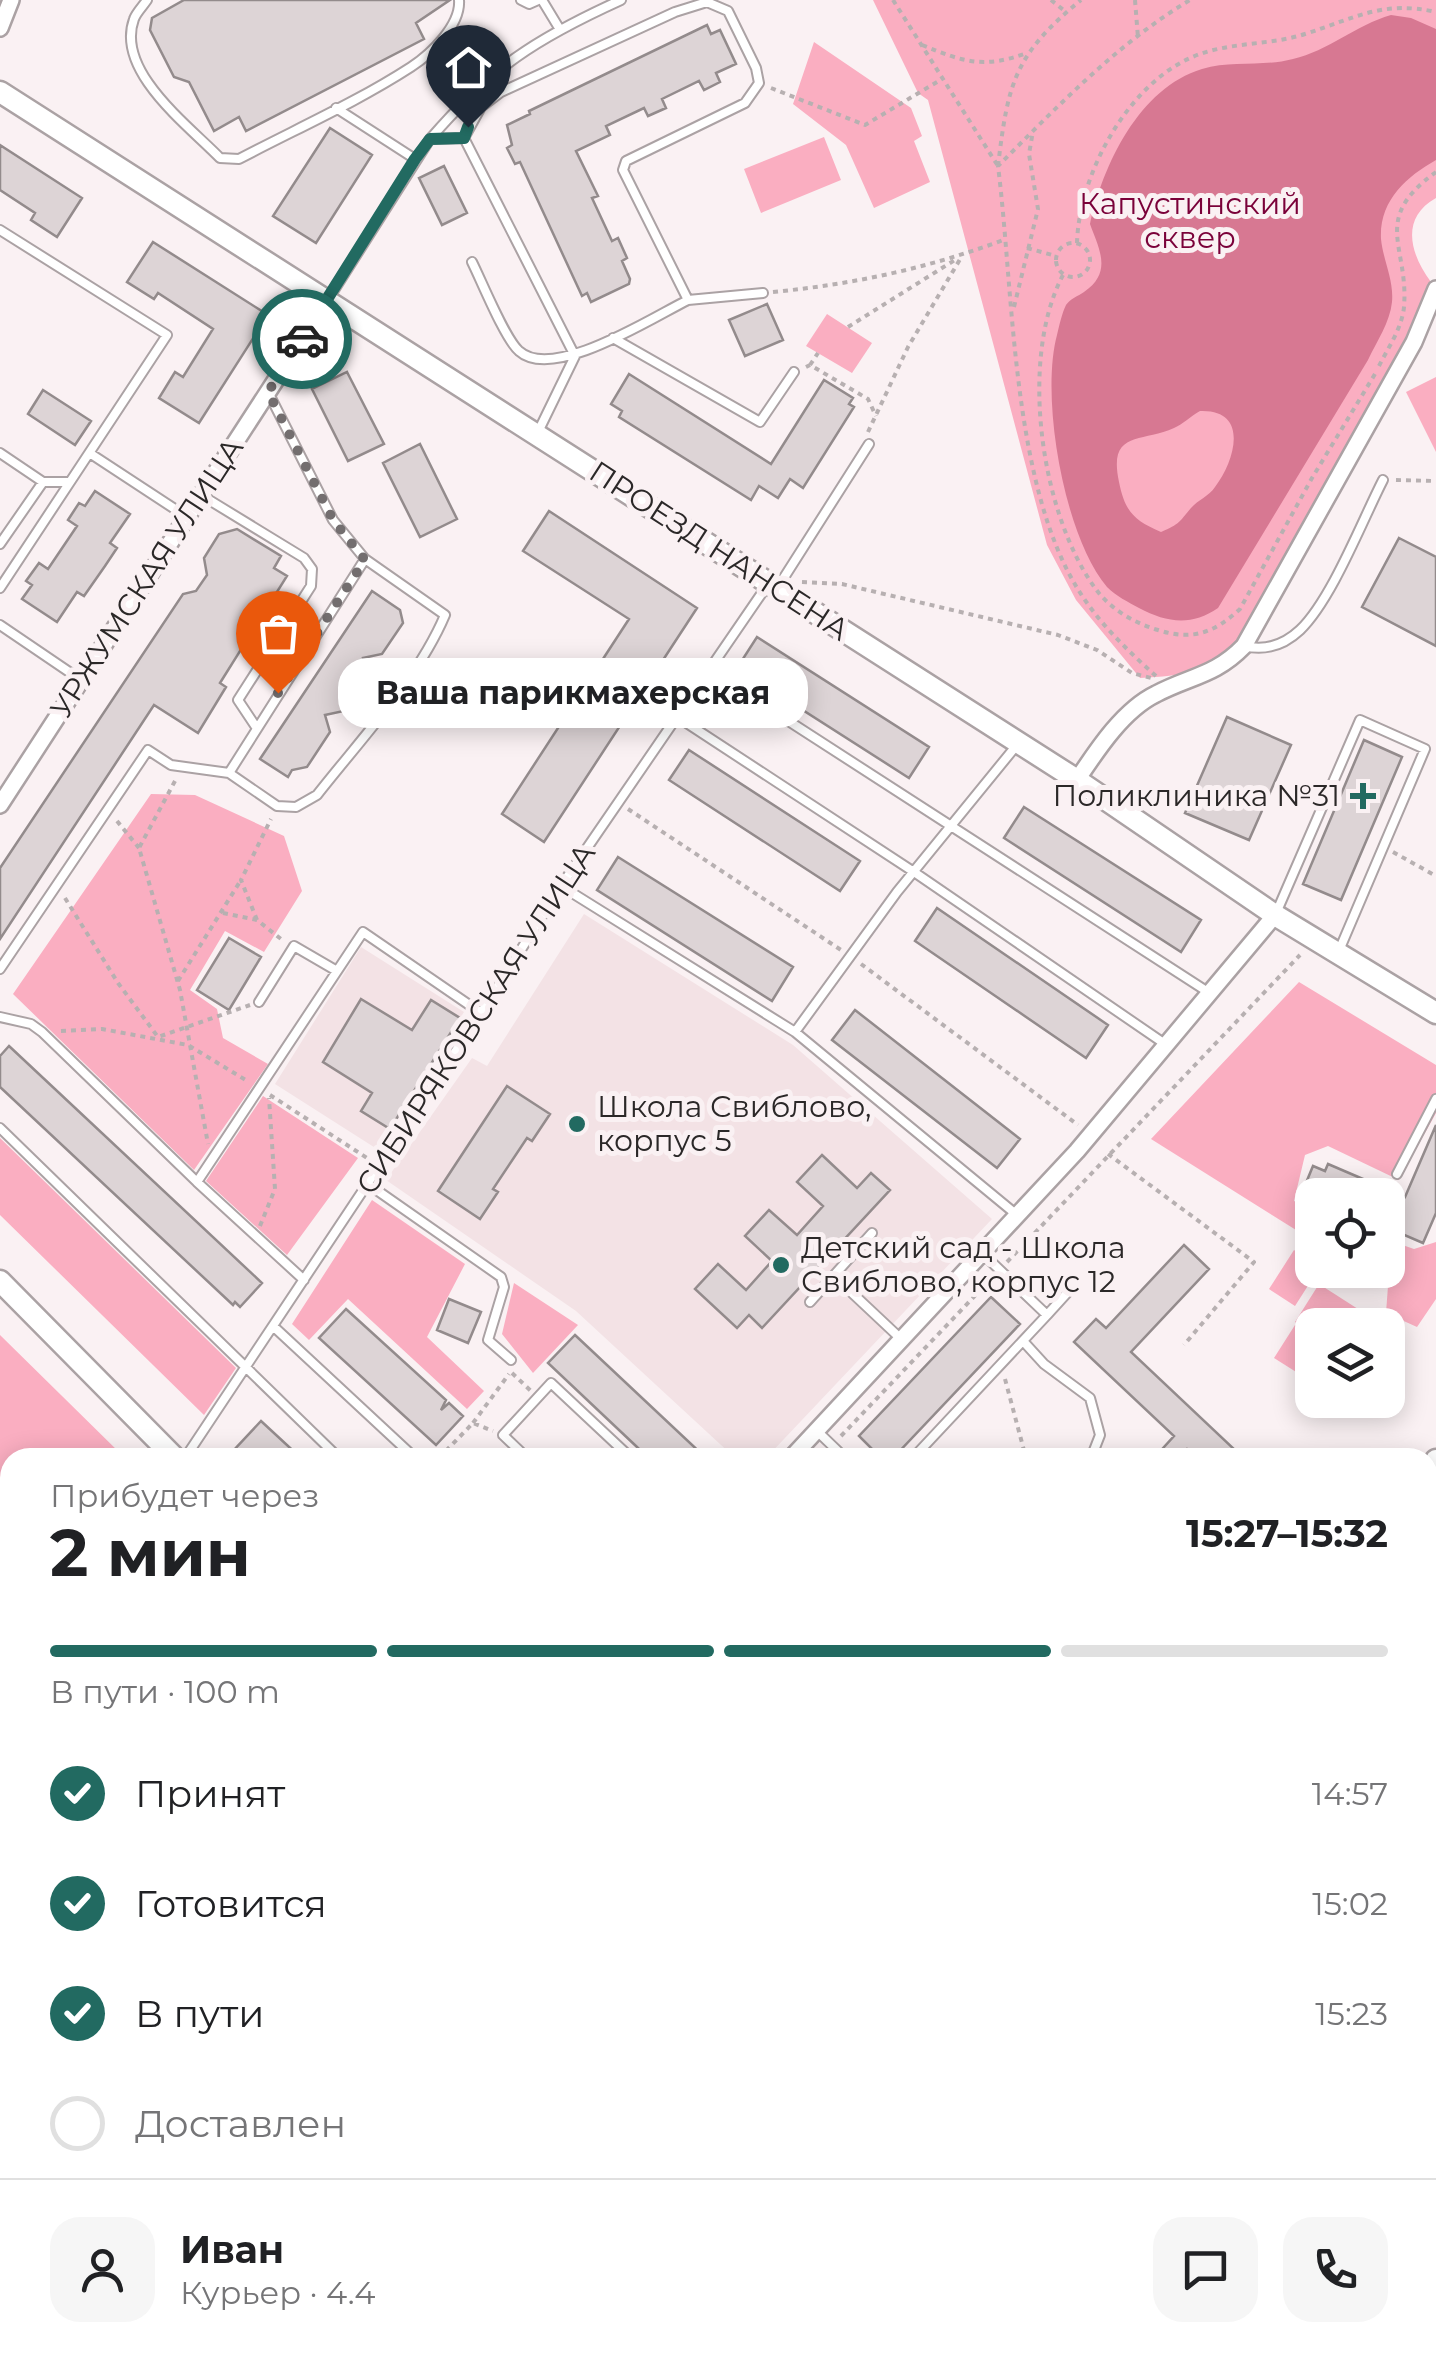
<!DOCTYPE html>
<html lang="ru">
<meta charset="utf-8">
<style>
:root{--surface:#fff;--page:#f6f6f6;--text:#202124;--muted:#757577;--line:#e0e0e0;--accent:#226a61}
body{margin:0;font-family:Montserrat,sans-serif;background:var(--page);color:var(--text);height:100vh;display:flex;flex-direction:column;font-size:38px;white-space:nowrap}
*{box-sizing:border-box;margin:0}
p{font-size:32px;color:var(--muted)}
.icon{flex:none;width:55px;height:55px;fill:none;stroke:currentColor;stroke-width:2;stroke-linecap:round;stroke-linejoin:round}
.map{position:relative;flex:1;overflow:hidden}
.side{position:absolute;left:0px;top:1448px;width:1438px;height:932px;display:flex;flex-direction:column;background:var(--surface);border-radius:30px 30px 0 0;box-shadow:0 5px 25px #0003}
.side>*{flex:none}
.buttons{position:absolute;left:1295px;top:1178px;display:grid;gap:20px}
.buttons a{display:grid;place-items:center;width:110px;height:110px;border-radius:20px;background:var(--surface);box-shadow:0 5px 25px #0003;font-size:50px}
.pin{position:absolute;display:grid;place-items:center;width:85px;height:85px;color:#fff;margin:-102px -42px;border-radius:50% 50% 50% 0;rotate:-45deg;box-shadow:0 0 10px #0007}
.pin .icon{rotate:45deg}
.courier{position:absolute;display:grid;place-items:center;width:100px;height:100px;margin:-50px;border:8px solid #226a61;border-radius:50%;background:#fff;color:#222;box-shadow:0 2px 12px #0007}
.bubble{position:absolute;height:70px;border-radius:30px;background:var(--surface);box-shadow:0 5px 25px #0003;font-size:32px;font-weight:700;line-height:70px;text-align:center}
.summary em{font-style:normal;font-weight:700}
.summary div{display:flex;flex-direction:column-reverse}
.summary{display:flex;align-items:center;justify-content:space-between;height:170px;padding:0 50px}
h1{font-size:65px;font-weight:700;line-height:75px}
.bar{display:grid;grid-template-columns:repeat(4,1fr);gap:15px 10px;align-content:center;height:120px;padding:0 50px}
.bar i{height:12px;border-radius:8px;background:var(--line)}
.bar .current{background:var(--accent)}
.bar p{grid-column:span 4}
.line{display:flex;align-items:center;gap:25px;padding:0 50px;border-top:2px solid var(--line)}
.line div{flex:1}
.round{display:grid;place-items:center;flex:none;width:105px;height:105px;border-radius:30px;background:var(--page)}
ol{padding:0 50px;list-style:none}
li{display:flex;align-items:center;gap:30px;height:110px}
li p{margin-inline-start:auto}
li .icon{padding:10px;border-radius:50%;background:var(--accent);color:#fff;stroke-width:4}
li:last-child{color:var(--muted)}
li i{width:55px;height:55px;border:5px solid var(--line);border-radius:50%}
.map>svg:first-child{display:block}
.built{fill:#f3e2e5}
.green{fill:#faaec1}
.water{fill:#d77892;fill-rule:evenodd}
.building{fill:#ddd4d6;stroke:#938b8c;stroke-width:2.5}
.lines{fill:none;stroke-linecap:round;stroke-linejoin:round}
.lane-casing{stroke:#aba2a4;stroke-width:12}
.street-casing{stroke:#aba2a4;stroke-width:20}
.secondary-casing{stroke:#aba2a4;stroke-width:25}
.path{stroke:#b7b0b1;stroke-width:4;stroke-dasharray:5 5;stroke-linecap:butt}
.lane{stroke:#fff;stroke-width:8}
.street{stroke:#fff;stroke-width:15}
.secondary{stroke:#fff;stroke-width:20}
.done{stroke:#736e6f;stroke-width:10;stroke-dasharray:0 18}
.route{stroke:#226a61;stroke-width:12}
.poi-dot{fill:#226a61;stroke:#faf1f3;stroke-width:4}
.labels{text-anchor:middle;stroke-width:10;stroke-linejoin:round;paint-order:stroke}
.park-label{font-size:30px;fill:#7a0139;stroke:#faf1f3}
.street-label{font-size:30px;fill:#2b2828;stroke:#faf1f3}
.poi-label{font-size:30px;fill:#2b2828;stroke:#faf1f3;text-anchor:start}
</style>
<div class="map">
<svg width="1436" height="2378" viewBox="0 0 1436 2378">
<rect width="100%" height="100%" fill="#faf1f3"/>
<path class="built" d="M 584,914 L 793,1045 L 992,1219 L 767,1457 L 734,1457 L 576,1311 L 386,1180 L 472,1058 L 487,1066 Z
M 361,947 L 464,1012 L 377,1149 L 275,1084 Z
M 10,1718 L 10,2226 L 0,2220 L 0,1734 Z"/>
<path class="green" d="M 873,0 L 1436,0 L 1436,198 C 1400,218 1410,254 1431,282 L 1420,319 L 1239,641 C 1207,672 1184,676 1140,678 L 1076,600 L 1047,545 L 928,100 L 918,93 Z
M 814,42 L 911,108 L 922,136 L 914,141 L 930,182 L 874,208 L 846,145 L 793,104 Z
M 824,137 L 841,180 L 761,213 L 744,169 Z
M 827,314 L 872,343 L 852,373 L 806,346 Z
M 1436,377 L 1436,452 L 1406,392 Z
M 151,794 L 195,795 L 284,836 L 302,891 L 264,952 L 225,931 L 190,990 L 217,1009 L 223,1038 L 268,1064 L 194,1170 L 13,994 Z
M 1299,982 L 1436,1065 L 1436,1113 L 1399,1180 L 1328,1146 L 1305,1155 L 1294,1201 L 1312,1209 L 1312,1240 L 1151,1139 Z
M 263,1096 L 358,1158 L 287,1255 L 206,1181 Z
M 0,1138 L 236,1368 L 204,1415 L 0,1215 Z
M 372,1200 L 465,1264 L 427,1337 L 484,1391 L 467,1409 L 348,1299 L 309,1340 L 292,1324 Z
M 1388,1240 L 1414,1249 L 1436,1242 L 1436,1299 L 1417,1327 L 1386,1313 L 1388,1286 L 1361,1270 L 1388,1270 Z
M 1294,1250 L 1312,1262 L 1312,1270 L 1318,1270 L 1295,1306 L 1269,1289 Z
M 514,1283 L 578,1325 L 533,1373 L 502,1334 Z
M 1319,1284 L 1383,1325 L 1312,1325 L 1312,1333 L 1295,1322 Z
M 1295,1325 L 1312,1336 L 1312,1382 L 1274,1358 Z
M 0,1335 L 122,1455 L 121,1457 L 10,1458 L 10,1494 L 0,1484 Z
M 874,2370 L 1092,2370 L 1101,2378 L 876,2378 Z"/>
<path class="water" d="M 1391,15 L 1411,18 L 1436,29 L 1436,160 C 1406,177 1379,201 1381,239 C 1383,260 1394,280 1392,302 C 1390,322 1377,341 1368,360 L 1218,608 C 1192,626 1167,623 1139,608 C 1128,602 1116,596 1107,587 C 1064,536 1040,398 1057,335 C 1059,326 1062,313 1066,305 C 1070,299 1078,296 1084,292 C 1113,272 1099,249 1090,224 C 1103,165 1139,88 1202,69 C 1232,60 1263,67 1293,59 C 1328,51 1356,25 1391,15 ZM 1200,411 C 1250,409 1235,461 1215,487 C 1209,496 1198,500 1191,508 C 1179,522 1180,524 1161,532 C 1133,520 1125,511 1119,482 C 1108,430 1141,443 1174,428 C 1182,425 1191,416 1200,411 Z"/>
<path class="building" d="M 184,0 L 450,0 L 416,23 L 424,39 L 246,131 L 239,117 L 214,131 L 189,82 L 174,77 L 150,30 L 152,18 Z
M 707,25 L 711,34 L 720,30 L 736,64 L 716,73 L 720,82 L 704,90 L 699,81 L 662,99 L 666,108 L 648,116 L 644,108 L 606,126 L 610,135 L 576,151 L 598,196 L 592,198 L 612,241 L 618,238 L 627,258 L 622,261 L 630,279 L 629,284 L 591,302 L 587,293 L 582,296 L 520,162 L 515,164 L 507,148 L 512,145 L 507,125 L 530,114 L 529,111 Z
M 330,128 L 372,155 L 316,243 L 273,216 Z
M 0,145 L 82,198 L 57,237 L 31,220 L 35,213 L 0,190 Z
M 444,166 L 467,213 L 442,225 L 419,178 Z
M 153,242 L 268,315 L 199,423 L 159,398 L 175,372 L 183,377 L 213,329 L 158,293 L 154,299 L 127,282 Z
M 767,304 L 783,340 L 745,356 L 729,320 Z
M 347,372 L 384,444 L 348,461 L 312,389 Z
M 629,374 L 771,464 L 824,380 L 853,398 L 849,404 L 854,407 L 803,488 L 790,479 L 778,498 L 759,486 L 751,500 L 619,417 L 622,411 L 611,404 Z
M 43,390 L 91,421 L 75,445 L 28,414 Z
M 420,444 L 457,519 L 420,537 L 383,463 Z
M 95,491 L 130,514 L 110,543 L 117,548 L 105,566 L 84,596 L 77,592 L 57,622 L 22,599 L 32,585 L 26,581 L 39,563 L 48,569 L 77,526 L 68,520 L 79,503 L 85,506 Z
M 549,511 L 697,608 L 544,842 L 502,814 L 629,619 L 523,551 Z
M 237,529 L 281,556 L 274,568 L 287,576 L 220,683 L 226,687 L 198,733 L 154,705 L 0,939 L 0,868 L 183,594 L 196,591 L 207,575 L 204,558 L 219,534 Z
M 1399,538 L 1436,557 L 1436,646 L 1362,607 Z
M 372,591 L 400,610 L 403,623 L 382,654 L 363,658 L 368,676 L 344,711 L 325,715 L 330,732 L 307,767 L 292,770 L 288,777 L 260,759 Z
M 757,637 L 929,747 L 909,778 L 737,668 Z
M 1227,717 L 1291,745 L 1249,840 L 1185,813 Z
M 1364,740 L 1402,757 L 1341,900 L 1303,884 Z
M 689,750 L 860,861 L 840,891 L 669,780 Z
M 1024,807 L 1201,920 L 1181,952 L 1004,838 Z
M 618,857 L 793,967 L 772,1001 L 597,890 Z
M 937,908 L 1108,1025 L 1086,1058 L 915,941 Z
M 229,938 L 261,957 L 229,1010 L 197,990 Z
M 361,999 L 412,1030 L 431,1000 L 460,1018 L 390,1129 L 361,1111 L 372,1093 L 323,1062 Z
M 855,1010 L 1020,1139 L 997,1168 L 832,1040 Z
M 9,1046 L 262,1283 L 240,1307 L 235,1302 L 233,1305 L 0,1087 L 0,1056 Z
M 507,1086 L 550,1114 L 532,1141 L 527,1138 L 493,1189 L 498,1192 L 480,1219 L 438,1191 Z
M 1436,1125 L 1436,1213 L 1423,1243 L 1388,1228 L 1388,1195 L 1301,1195 L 1313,1166 L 1325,1171 L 1328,1164 L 1405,1197 Z
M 822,1155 L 857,1188 L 871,1173 L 890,1190 L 762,1328 L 749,1315 L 737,1328 L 695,1289 L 718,1264 L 746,1290 L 772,1261 L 745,1236 L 769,1210 L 797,1235 L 823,1206 L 797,1182 Z
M 1184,1245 L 1209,1269 L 1131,1352 L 1235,1450 L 1228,1458 L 1197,1458 L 1187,1449 L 1179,1458 L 1154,1458 L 1174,1436 L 1074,1342 L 1096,1319 L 1106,1328 Z
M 991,1297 L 1020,1324 L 893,1458 L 881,1458 L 859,1436 Z
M 449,1299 L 481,1312 L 468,1343 L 437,1330 Z
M 346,1309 L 446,1400 L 441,1410 L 449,1403 L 463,1416 L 436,1445 L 319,1338 Z
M 575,1335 L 706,1458 L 648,1458 L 637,1447 L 548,1363 Z
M 261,1421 L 301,1458 L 243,1458 L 234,1450 Z"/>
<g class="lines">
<g class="lane-casing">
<path id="lane" d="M 147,0 C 143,6 136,13 134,19 C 115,71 188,125 220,158 L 239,159 C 296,129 357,102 411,67 C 431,54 461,25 459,0
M 521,0 L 529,4 L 538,0
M 542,0 L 559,28
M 336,108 L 415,159
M 464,138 L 481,107 L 501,92 L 675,12 L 707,2 L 728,11 L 756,68 L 759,83 L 745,103 L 626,161 L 623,170 L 688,300 C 653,317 553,382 519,351 C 505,339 482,282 472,262
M 430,139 C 492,67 535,39 621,0
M 0,230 L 167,335 L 70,482 L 43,482 L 0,453
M 329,298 L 430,139 L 464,138 L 575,356 L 538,432
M 688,300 L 763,293
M 613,338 L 760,422 L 794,372
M 91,454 L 187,517
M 201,495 L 304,558 L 312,569 L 311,586 L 238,700 L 256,727
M 0,544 L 43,482
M 778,587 L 869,444
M 0,588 L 70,482
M 0,625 L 81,680
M 1244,646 C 1265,651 1284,645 1300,630 C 1332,599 1362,521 1383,480
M 708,669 L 1208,992
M 679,718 L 914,872 L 1165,1044
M 229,773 L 365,559
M 561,886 L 795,1032 L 1017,1215
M 1277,911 L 1360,720 L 1425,749 L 1338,953
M 0,969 L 148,750 L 171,765 L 229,773 L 277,806 L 296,807 L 317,795 C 360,740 418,679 445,615 L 365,559 L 333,520 L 268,392
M 259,1002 L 294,946 L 337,971
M 0,1017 L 31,1024 L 42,1032 L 197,1182
M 795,1032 L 897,892 L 1016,746
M 0,1128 L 339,1458
M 1397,1174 L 1436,1099
M 368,1184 L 501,1277 L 504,1287 L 488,1340 L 511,1360
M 834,1276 L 900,1338
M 304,1280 L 197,1182 L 363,932 L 481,1013
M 810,1302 L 872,1233
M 1047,1315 L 1067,1293
M 273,1326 L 415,1458
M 1023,1341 L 1044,1364 L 1090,1398 L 1100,1435 L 1091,1458
M 816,1430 L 845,1458
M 185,1458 L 481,1013 L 561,886 L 766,587
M 527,1458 L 503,1435 L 551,1383 L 631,1458
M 913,1458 L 1047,1315 L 982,1253
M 1428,2002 L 1435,1999 L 1436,2003
M 0,2234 L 10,2240
M 1428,2259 L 1436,2267
M 179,2370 L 181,2377
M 728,2370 L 730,2378
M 853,2370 L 855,2378
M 1381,2370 L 1383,2378
M 1411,2378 L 1416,2370"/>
</g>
<g class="street-casing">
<path id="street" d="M 0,28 L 11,0
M 1077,780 C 1097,750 1123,710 1156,694 C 1190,676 1215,676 1244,646 L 1414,342 L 1436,289
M 0,805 L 327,301
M 791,1458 L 1077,1151 L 1275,915
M 0,1692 L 10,1677
M 1428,1741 L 1436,1743
M 424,2378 L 454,2370"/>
</g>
<g class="secondary-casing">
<path id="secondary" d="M 0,92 L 1077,780 L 1275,915 L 1436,1013
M 0,1281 L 175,1458
M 1428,1480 L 1436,1460
M 1140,2370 L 1150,2378"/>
</g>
<path class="path" d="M 893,0 L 998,166
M 1051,0 L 1066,12
M 1135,0 L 1138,38
M 922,45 C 964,62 983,69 1027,53
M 771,88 L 865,125 L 942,79
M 998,166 C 1008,83 1014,55 1081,0
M1056 260a17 17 0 1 1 34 0a17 17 0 1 1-34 0Z
M 1077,243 C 1079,172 1131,78 1200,54 C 1234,42 1271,45 1305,34 C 1355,18 1383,0 1436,12
M 1027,248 L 1056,256
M 1063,275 C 1019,358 1040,512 1095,588 C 1110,609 1134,623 1158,630 C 1192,641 1214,633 1240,609 L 1312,478 L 1375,374
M 773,292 C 855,284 929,268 1006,239
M 1014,307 L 1038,209 L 1029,154 L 1033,131
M 848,327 L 958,258
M 810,365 L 818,353
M 1379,366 C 1388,348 1402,328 1404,307 C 1409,245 1370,220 1436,172
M 806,367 L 810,365 L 868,399 L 876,416
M 868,432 L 908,347 L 962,256
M 1396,480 L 1436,481
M 802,582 L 842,584 L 1058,635 L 1097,650 L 1132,673 L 1151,678
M 1156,676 C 1128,651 1099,623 1079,591 C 1011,483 1014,292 998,166 C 1057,107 1118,43 1190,0
M 175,781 L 139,848 L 180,990 L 208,1144
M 628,809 L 841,950
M 117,821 L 139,848
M 1393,852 L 1436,876
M 65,898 L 118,983 L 158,1037 L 250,1005
M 223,913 L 257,920 L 281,939
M 257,920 L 241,880 L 271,819
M 861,964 L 1078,1125
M 178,981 L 241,880
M 61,1031 L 102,1029 L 188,1045 L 249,1082
M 270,1095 L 367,1158
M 1108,1154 L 1254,1262 L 1184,1345
M 260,1226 L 275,1189 L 269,1098
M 1007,1262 L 1300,955
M 512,1373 L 531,1391
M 1005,1379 L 1026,1458
M 473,1423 L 509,1374
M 841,1436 L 990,1280
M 439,1458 L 473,1423 L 493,1431
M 1436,1552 L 1436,1557
M 1428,1572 L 1432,1562 L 1436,1563
M 1428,1962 L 1436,1966
M 0,2105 L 10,2097
M 1428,2355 L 1436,2352
M 479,2370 L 481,2378
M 622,2370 L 629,2378
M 992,2370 L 993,2378
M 346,2373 L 347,2378
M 46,2378 L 87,2370
M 364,2378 L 395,2370
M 566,2378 L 597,2370
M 894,2378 L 899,2370"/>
<use href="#lane" class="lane"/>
<use href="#street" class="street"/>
<use href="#secondary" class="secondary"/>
</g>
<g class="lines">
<path class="done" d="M 278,693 L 365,560 L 333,520 L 268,392 L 302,339"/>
<path class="route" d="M 302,339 L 415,159 L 430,139 L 464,138 L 468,127"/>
</g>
<g class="poi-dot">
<path d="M1358 781h10v10h10v10h-10v10h-10v-10h-10v-10h10z"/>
<circle cx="577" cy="1124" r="10"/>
<circle cx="781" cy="1265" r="10"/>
</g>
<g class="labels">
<g class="park-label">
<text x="1190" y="214">Капустинский<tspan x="1190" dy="34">сквер</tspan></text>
</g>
<g class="street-label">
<text transform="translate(719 551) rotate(33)" y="10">ПРОЕЗД НАНСЕНА</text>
<text transform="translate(147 578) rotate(-57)" y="10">УРЖУМСКАЯ УЛИЦА</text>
<text transform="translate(476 1019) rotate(-57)" y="10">СИБИРЯКОВСКАЯ УЛИЦА</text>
</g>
<g class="poi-label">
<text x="1340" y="806" text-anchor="end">Поликлиника №31</text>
<text x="597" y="1117">Школа Свиблово,<tspan x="597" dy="34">корпус 5</tspan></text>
<text x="801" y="1258">Детский сад - Школа<tspan x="801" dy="34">Свиблово, корпус 12</tspan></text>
</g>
</g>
</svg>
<div class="buttons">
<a><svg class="icon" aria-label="locate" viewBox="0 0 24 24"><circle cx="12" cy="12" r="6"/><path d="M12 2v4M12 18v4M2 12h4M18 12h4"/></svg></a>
<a><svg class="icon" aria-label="layers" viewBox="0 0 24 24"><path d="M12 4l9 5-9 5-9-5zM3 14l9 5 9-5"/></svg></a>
</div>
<div class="pin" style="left:278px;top:693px;background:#ea580c"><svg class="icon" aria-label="bag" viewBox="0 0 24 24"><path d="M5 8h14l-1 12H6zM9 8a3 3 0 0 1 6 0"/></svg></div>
<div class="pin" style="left:468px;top:127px;background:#1f2937"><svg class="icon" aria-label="home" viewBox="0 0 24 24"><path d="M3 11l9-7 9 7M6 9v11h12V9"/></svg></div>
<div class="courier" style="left:302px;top:339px"><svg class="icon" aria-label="car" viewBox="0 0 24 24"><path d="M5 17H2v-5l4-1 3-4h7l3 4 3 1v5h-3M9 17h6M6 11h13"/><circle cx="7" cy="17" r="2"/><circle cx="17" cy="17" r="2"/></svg></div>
<div class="bubble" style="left:338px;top:658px;width:470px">Ваша парикмахерская</div>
<section class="side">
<div class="summary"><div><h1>2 мин</h1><p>Прибудет через</p></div><em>15:27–15:32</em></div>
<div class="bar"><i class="current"></i><i class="current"></i><i class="current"></i><i></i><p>В пути · 100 m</p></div>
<ol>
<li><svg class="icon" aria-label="check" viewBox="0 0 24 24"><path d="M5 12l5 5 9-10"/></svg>Принят<p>14:57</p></li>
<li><svg class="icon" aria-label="check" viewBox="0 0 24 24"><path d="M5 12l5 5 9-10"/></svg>Готовится<p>15:02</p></li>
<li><svg class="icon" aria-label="check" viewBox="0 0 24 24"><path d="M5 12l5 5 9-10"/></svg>В пути<p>15:23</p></li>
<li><i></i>Доставлен</li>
</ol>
<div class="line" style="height:180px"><a class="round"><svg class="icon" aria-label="person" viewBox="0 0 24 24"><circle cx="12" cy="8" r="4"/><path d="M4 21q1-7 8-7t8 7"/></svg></a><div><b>Иван</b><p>Курьер · 4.4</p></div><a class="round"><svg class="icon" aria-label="chat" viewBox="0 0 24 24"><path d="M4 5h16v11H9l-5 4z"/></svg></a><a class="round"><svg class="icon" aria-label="phone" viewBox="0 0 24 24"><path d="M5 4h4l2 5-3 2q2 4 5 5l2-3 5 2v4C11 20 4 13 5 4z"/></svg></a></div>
</section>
</div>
